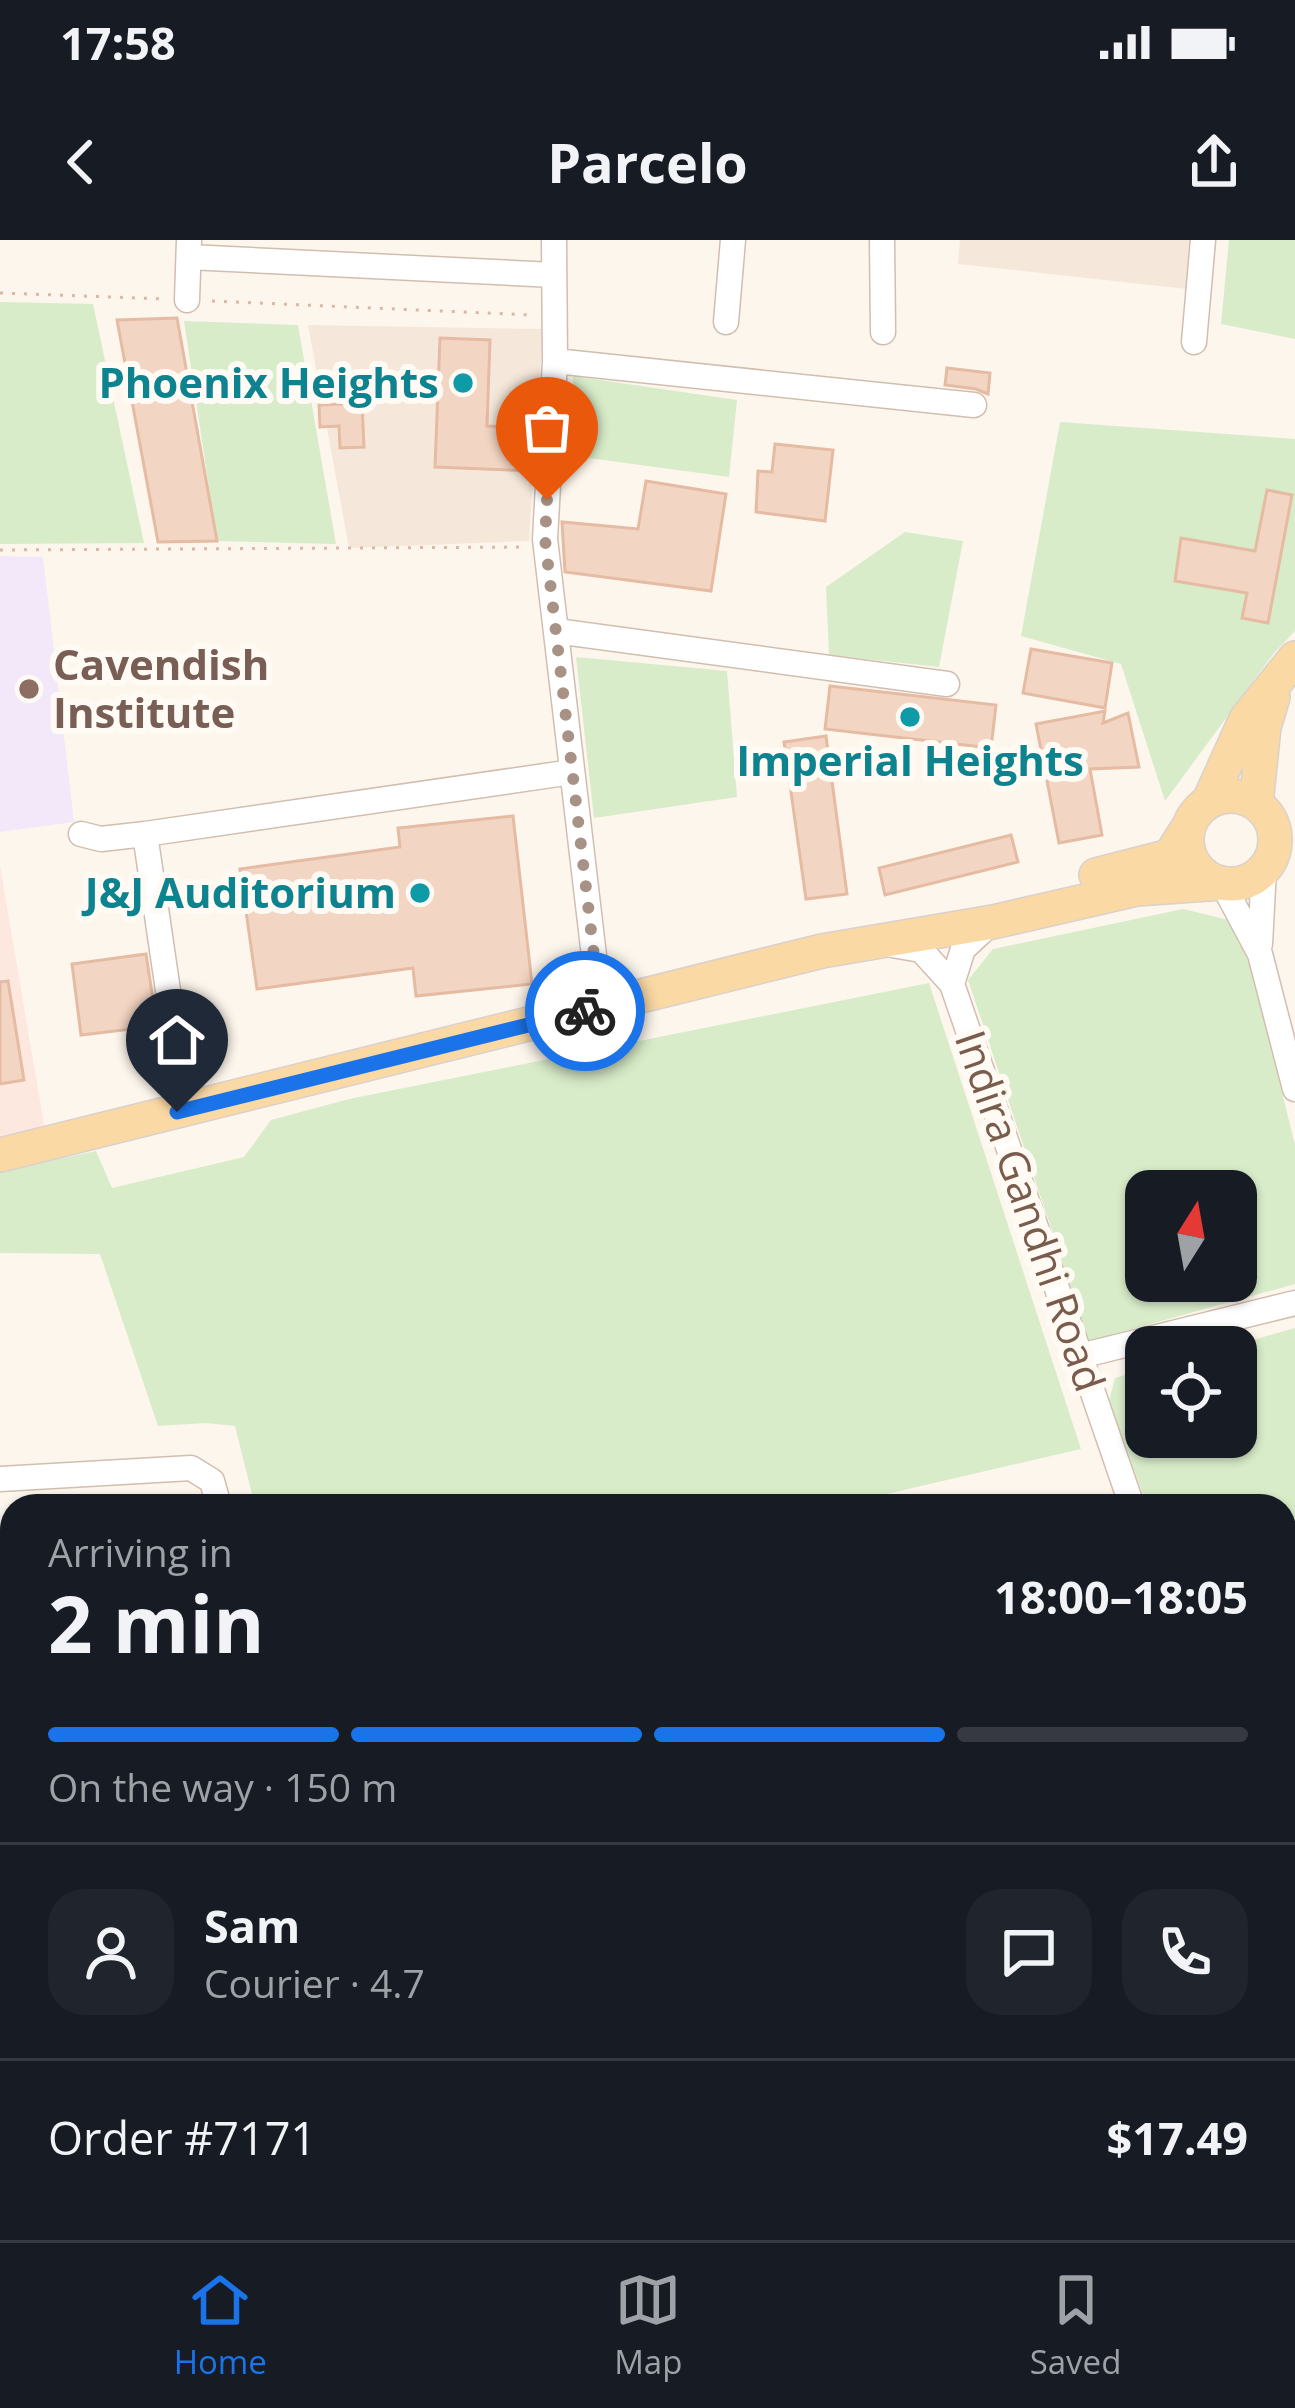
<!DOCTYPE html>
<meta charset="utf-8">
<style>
:root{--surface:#171b24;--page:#20242c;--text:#f1f3f6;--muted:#9ea1a6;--line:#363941;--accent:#1a73e8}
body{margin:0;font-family:"Open Sans",sans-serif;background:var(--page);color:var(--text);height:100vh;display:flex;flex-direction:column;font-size:45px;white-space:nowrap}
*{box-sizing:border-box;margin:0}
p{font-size:39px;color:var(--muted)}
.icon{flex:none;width:66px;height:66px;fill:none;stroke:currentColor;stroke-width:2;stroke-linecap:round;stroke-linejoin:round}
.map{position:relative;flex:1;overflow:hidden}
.side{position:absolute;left:0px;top:1254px;width:1296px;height:747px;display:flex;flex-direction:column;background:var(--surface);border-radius:36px 36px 0 0;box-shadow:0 3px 9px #0004}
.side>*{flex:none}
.needle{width:78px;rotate:11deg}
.fabs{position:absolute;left:1125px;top:930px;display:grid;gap:24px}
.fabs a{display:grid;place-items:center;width:132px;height:132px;border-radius:24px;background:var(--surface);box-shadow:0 3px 9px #0004;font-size:60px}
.pin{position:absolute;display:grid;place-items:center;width:102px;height:102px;color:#fff;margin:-123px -51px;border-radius:50% 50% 50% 0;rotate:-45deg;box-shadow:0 0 12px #0007}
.pin .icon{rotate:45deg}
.courier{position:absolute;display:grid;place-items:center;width:120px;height:120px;margin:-60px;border:9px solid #1a73e8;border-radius:50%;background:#fff;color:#222;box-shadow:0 3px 15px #0007}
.overview em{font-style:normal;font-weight:700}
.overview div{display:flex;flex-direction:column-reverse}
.overview{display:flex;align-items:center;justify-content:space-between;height:204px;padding:0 48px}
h1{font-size:78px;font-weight:700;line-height:90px}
.bar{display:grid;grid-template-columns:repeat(4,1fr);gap:18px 12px;align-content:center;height:144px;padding:0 48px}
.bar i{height:15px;border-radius:9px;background:var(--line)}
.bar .selected{background:var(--accent)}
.bar p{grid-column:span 4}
.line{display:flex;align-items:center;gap:30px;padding:0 48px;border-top:3px solid var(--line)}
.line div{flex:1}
.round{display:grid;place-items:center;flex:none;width:126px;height:126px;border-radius:36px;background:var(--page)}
.status{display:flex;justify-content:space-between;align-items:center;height:84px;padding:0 60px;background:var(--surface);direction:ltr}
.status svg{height:33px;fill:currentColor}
header{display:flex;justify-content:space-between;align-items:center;height:156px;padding:0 48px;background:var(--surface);font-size:54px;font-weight:700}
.tabs{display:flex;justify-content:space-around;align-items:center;height:168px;border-top:3px solid var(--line);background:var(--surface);font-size:33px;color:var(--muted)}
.tabs a{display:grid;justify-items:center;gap:6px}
.tabs .selected{color:var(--accent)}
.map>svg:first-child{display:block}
.residential{fill:#f5e8da}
.commercial{fill:#fde8e0}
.education{fill:#f3e8fa}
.green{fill:#d8ecc9;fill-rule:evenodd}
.building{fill:#f3d5c3;stroke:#e6bba3;stroke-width:3}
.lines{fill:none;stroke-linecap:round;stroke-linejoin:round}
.minor-casing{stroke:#d1beb0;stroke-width:27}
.major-casing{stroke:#dad1cd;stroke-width:36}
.path{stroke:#d9b8a5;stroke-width:3;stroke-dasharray:3 9;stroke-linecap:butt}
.minor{stroke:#fff;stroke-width:24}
.major{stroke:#fbd9a5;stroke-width:33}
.done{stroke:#a89285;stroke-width:12;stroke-dasharray:0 21.6}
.route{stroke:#1a73e8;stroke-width:15}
.culture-dot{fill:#0f9aa8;stroke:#fffaf3;stroke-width:4.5}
.education-dot{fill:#8d6e63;stroke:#fffaf3;stroke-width:4.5}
.labels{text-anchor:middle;stroke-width:12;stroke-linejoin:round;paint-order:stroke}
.culture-label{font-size:42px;font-weight:bold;fill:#0d838f;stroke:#fffaf3;text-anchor:end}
.education-label{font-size:42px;font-weight:bold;fill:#785e54;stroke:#fffaf3;text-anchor:start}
.street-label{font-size:42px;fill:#7a5c4d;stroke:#fffaf3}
</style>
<div class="status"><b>17:58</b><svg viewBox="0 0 49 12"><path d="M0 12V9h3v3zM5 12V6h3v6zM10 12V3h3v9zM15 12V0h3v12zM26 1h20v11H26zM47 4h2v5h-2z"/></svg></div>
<header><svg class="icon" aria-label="back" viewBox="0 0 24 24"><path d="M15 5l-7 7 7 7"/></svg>Parcelo<svg class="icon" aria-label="share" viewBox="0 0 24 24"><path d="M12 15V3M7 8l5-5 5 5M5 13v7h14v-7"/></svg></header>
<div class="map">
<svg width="1295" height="2000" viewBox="0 0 1295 2000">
<rect width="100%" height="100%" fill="#fdf6ec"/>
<path class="residential" d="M 960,0 L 1190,0 L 1187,49 L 958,24 Z
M 308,85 L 543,89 L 529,301 L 349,308 Z"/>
<path class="commercial" d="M 0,626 L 45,890 L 0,901 Z"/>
<path class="education" d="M 0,316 L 43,317 L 74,582 L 0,592 Z
M 1284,1800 L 1295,1833 L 1295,2000 L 1008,2000 L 1005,1989 L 1284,1989 Z"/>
<path class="green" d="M 1229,0 L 1295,0 L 1295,99 L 1221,84 Z
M 0,62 L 93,64 L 144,303 L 0,304 Z
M 184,81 L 298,85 L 336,304 L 217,301 Z
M 573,136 L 737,160 L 729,237 L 574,216 Z
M 1060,182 L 1295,199 L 1295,391 L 1274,413 L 1165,561 L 1121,424 L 1021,396 Z
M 905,292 L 963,301 L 939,427 L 829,415 L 826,347 Z
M 576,417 L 727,431 L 737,557 L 594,578 Z
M 1183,669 L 1229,680 L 1248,716 L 1295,905 L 1295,1044 L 1089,1101 L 968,740 L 993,709 ZM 1146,951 L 1236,951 L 1236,1041 L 1146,1041 Z
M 929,743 L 1081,1209 L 835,1266 L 255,1266 L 235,1186 L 206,1183 L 158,1186 L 100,1014 L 0,1013 L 0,931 L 96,911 L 112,948 L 244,917 L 271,880 L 349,859 Z
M 1295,1088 L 1295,1677 L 1284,1646 L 1284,1266 L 1147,1266 L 1109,1161 L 1115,1138 L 1146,1129 L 1146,1197 L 1236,1197 L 1236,1107 L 1227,1107 Z
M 1284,1800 L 1295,1833 L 1295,1958 L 1284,1962 Z
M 448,1989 L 691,1989 L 645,2000 L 447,2000 Z
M 750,1989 L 986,1989 L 990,2000 L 754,2000 Z
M 1005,1989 L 1207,1989 L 1175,2000 L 1008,2000 Z"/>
<path class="building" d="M 177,78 L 217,301 L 158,302 L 117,80 Z
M 440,98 L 490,100 L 487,186 L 535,188 L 532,231 L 435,227 Z
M 947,128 L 990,133 L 988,154 L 976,149 L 945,145 Z
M 362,163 L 364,207 L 340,208 L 339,186 L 320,187 L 319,165 Z
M 775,204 L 833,210 L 825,281 L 756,272 L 758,231 L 772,232 Z
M 646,241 L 726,254 L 711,351 L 565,332 L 562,282 L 638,289 Z
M 1267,250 L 1292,255 L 1268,383 L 1242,378 L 1247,353 L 1175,341 L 1181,298 L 1255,311 Z
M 1031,409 L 1112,423 L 1105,468 L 1023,453 Z
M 830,446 L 996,465 L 991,508 L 825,489 Z
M 1105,471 L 1103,483 L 1128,473 L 1139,527 L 1090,529 L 1102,595 L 1059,603 L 1036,484 Z
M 826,496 L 847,654 L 806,659 L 784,502 Z
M 513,576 L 532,744 L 416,756 L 413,728 L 257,749 L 240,629 L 400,607 L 398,588 Z
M 1011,595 L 1018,622 L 885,655 L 879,628 Z
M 146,714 L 157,786 L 81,795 L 72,724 Z
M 8,741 L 24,840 L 0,844 L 0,742 Z"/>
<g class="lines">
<g class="minor-casing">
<path id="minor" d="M 554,0 L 555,121 L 545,299 L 600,767
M 882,0 L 883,92
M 189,17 L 554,35
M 187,60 L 189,0
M 726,82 L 733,0
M 1194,102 L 1203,0
M 555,121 L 974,165
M 556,391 L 947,444
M 81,594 L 101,599 L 145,594 L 572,532
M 145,594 L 181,839 L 177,872
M 1222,643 L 1260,714 L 1295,849
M 1260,704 L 1264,629
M 892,705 L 921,710 L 952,744 L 1132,1266
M 952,744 L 963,709 L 991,683
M 1080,1116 L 1295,1063
M 0,1239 L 191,1228 L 212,1241 L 219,1266
M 0,1566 L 12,1615
M 1284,1703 L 1295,1735
M 110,1989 L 113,2000
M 439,1989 L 443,2000"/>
</g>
<g class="major-casing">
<path id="major" d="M1187 600a44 44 0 1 1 88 0a44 44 0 1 1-88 0Z
M 1209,561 L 1246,479 L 1295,418
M 1256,564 L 1264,487 L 1273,457
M 1096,635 L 1170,616 L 1189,586
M 0,915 L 822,711 L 993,682 L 1137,649 L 1222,643"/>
</g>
<path class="path" d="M 0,53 L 166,59
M 212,61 L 532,75
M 0,310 L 527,307"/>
<use href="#minor" class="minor"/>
<use href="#major" class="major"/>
</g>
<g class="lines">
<path class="done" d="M 547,260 L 545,299 L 600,767 L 585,771"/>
<path class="route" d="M 177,872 L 585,771"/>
</g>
<g class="culture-dot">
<circle cx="463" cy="143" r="12"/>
<circle cx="910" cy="477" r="12"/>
<circle cx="420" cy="653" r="12"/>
</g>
<circle class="education-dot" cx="29" cy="449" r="12"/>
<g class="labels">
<g class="culture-label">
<text x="439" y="158">Phoenix Heights</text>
<text x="910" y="536" text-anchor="middle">Imperial Heights</text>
<text x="396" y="668">J&amp;J Auditorium</text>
</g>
<g class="education-label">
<text x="53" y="440">Cavendish<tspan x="53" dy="48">Institute</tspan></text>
</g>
<g class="street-label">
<text transform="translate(1030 971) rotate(71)" y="15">Indira Gandhi Road</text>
</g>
</g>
</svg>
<div class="fabs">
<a><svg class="needle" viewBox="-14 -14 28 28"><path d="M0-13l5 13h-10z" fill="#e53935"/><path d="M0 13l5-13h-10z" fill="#9ea1a6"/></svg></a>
<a><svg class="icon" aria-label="locate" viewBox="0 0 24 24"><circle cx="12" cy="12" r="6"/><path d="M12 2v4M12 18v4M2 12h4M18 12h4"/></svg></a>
</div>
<div class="pin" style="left:547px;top:260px;background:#ea580c"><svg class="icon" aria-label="bag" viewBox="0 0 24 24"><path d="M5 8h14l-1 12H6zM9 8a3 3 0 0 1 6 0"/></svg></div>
<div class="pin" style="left:177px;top:872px;background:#1f2937"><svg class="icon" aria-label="home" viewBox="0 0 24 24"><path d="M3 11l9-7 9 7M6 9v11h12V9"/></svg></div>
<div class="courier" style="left:585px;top:771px"><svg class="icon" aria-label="bike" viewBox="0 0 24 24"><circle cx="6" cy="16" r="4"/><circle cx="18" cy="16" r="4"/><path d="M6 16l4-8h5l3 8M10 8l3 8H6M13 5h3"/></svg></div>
<section class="side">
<div class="overview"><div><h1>2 min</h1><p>Arriving in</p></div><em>18:00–18:05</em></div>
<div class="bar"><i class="selected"></i><i class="selected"></i><i class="selected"></i><i></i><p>On the way · 150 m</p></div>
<div class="line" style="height:216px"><a class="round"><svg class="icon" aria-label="person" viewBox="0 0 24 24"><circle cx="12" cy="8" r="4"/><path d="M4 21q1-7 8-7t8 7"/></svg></a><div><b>Sam</b><p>Courier · 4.7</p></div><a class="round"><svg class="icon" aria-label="chat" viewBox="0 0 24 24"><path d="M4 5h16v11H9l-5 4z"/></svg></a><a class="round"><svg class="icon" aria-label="phone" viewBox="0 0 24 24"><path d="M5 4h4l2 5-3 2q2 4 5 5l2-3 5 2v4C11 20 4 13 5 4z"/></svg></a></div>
<div class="line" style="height:156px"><div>Order #7171</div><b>$17.49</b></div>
</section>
</div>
<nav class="tabs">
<a class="selected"><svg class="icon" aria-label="home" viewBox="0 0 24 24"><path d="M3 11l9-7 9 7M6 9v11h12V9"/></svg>Home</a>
<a><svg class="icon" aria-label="map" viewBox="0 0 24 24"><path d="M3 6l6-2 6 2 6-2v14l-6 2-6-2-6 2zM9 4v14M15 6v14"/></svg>Map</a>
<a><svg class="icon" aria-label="saved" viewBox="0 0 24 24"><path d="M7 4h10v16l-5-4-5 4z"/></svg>Saved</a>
</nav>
